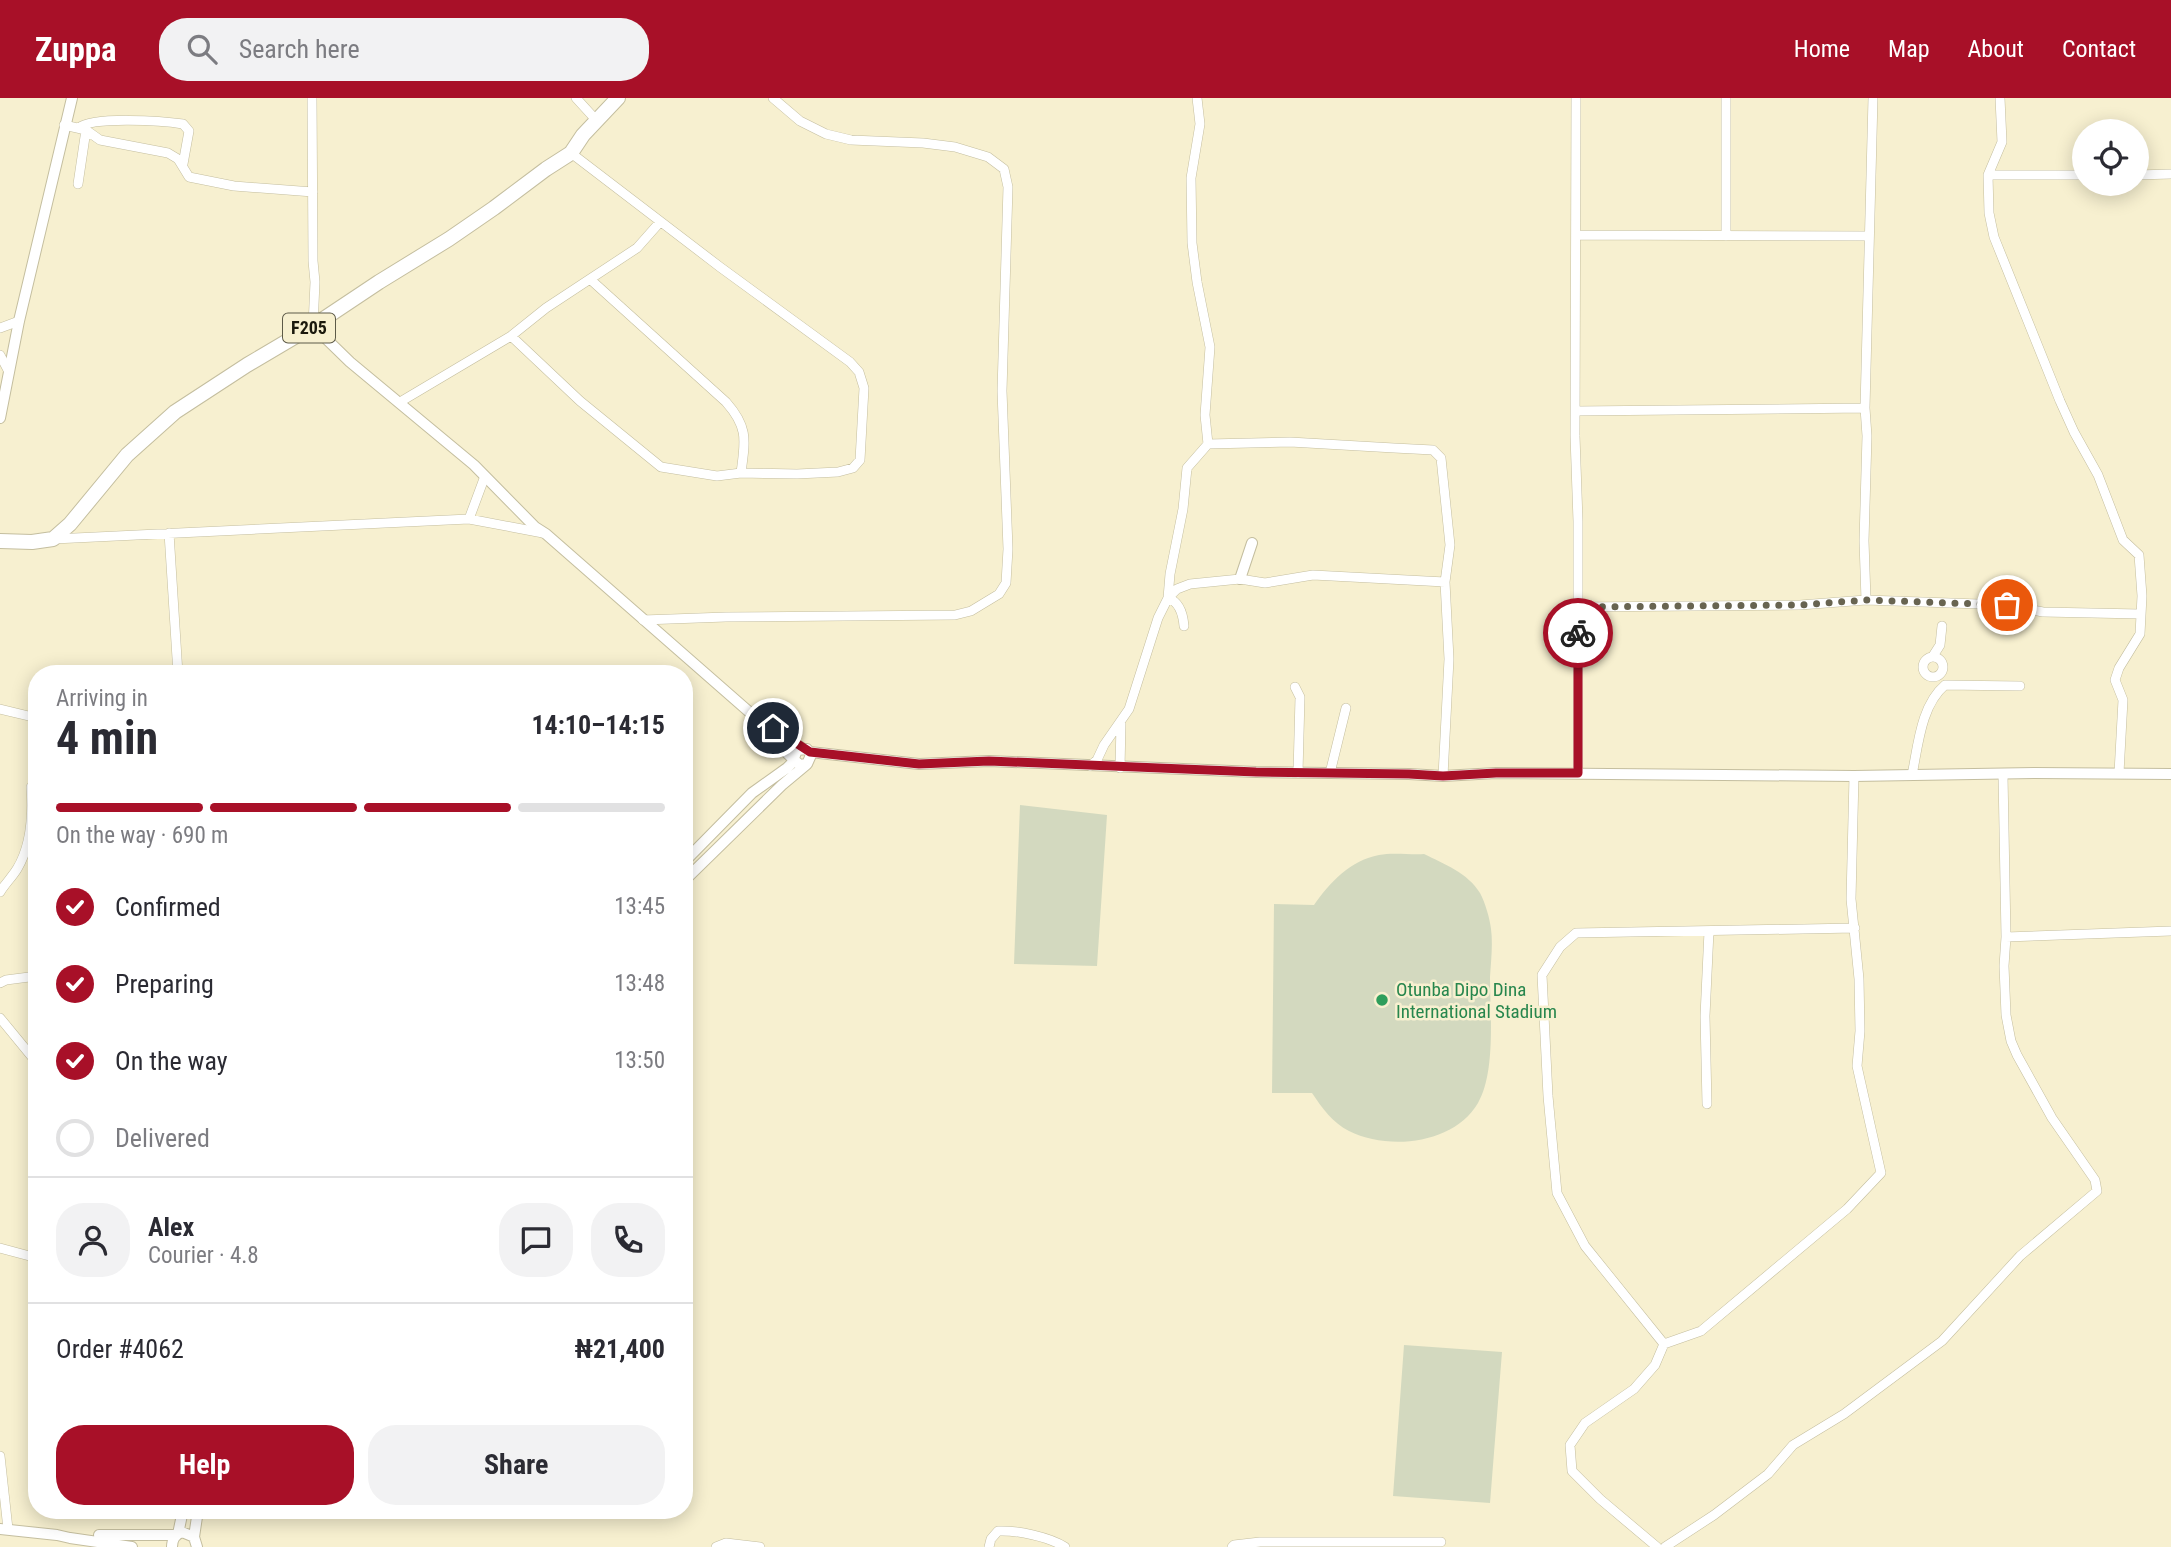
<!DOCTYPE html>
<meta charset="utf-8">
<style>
:root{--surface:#fff;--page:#f2f2f3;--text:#2b2b33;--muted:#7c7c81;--line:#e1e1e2;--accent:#a81028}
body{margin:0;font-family:"Roboto Condensed",sans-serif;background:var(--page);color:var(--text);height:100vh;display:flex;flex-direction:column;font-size:26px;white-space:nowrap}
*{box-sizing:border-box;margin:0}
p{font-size:23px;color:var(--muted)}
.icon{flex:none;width:38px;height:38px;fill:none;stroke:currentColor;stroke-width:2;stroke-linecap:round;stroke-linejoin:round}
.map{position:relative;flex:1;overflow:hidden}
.sheet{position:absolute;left:28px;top:567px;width:665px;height:854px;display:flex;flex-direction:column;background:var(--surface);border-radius:28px;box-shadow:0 4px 18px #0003}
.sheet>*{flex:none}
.buttons{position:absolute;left:2072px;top:21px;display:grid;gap:14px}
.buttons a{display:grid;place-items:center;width:77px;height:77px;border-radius:50%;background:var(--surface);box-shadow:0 4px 18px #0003;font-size:35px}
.pin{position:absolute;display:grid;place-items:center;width:60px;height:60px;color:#fff;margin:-30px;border:4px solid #fff;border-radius:50%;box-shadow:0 2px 7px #0007}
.courier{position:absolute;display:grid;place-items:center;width:70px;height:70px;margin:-35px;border:5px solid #a81028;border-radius:50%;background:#fff;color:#222;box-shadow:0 2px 9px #0007}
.overview em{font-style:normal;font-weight:700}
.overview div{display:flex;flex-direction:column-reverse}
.overview{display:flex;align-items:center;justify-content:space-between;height:119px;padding:0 28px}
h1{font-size:46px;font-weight:700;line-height:52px}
.bar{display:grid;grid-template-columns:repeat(4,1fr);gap:10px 7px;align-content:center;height:84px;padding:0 28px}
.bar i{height:9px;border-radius:5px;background:var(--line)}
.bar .selected{background:var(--accent)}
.bar p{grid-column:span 4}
.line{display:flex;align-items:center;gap:18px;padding:0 28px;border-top:2px solid var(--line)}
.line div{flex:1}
.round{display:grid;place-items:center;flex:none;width:74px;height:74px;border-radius:28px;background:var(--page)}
ol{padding:0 28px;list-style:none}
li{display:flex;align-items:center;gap:21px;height:77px}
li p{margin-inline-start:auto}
li .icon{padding:7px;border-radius:50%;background:var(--accent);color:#fff;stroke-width:4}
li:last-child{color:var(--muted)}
li i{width:38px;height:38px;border:4px solid var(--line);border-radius:50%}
.button{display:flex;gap:14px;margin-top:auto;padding:14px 28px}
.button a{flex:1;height:80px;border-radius:28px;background:var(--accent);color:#fff;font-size:28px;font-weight:700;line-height:80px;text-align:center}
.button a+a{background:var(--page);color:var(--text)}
header{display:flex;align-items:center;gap:42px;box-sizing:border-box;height:98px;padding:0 35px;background:var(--accent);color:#fff}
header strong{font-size:33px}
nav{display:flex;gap:38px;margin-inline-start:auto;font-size:24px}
.search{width:490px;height:63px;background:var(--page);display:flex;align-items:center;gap:18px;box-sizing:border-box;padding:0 24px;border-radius:28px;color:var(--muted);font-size:26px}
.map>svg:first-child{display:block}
.green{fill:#d3d9bf}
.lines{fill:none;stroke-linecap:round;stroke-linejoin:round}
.minor-casing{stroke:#c4be9f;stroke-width:10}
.tertiary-casing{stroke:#c4be9f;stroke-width:12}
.primary-casing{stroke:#c4be9f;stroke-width:16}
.minor{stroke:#fff;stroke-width:9}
.tertiary{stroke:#fff;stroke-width:10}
.primary{stroke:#fff;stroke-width:14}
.done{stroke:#686451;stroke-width:7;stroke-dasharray:0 12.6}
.route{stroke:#a81028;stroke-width:9}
.leisure-dot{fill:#2e9e5b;stroke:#f7f0d0;stroke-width:2.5}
.labels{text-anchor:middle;stroke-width:5;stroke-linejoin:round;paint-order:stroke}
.shield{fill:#f7f0d0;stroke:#5d5a48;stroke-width:2}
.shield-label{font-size:18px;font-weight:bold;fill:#1b190d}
.leisure-label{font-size:19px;fill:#27864d;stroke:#f7f0d0;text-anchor:start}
</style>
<header>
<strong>Zuppa</strong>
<div class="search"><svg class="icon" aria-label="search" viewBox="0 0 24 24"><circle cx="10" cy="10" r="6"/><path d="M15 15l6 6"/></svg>Search here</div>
<nav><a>Home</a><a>Map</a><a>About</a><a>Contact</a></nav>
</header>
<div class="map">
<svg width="2171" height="1449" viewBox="0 0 2171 1449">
<rect width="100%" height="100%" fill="#f7f0d0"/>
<path class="green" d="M 1020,707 L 1107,717 L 1097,868 L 1014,866 Z
M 1424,756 C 1444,766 1468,775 1480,795 C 1485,804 1490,821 1491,831 C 1493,846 1491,863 1490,879 C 1490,914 1496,974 1478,1005 C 1454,1046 1389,1053 1349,1033 C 1333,1025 1322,1010 1312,995 L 1272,995 L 1274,806 L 1314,807 C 1330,784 1351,762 1379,757 C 1393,754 1410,757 1424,756 Z
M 1404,1247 L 1502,1254 L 1490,1405 L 1393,1398 Z"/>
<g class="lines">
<g class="minor-casing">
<path id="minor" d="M 312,0 L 313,163 L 315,184 L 313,228
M 576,0 L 597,23
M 1576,0 L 1575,338 L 1578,423 L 1578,675
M 1726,0 L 1726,138
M 2000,0 L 2002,44 L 1988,77 L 1989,115 L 1994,139 L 2060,303 L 2074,334 L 2098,377 L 2123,442 L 2139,457 L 2142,498 L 2140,536 L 2119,570 L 2115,582 L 2123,602 L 2119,675
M 64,27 L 86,32 L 100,42 L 168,55 L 178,61 L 189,79 L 234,88 L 313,94
M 79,30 C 92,18 164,23 183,26 L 189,33 L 183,66
M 1988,77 L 2084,77
M 2137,77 L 2171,76
M 78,86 L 86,32
M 1576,137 L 1869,138
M 591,182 L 726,304 C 749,330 745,343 741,375
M 0,230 L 19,223
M 511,238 L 580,303 L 661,369 L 717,378 L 741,375 L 797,376 L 838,374 L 853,370 L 860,362 L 864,290 L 859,274 L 850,264 L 720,169 L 571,55
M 0,257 L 9,274
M 400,304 L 511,238 L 546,210 L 637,150 L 660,124
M 1576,313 L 1865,310
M 1208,346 L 1290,344 L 1394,350 L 1433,352 L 1441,360 L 1450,447 L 1445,484 L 1449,561 L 1443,678
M 469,421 L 485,378
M 169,435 L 178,576
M 54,441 L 469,421 L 543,435
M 1866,502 L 1864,443 L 1867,338 L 1865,310 L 1873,0
M 1578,509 L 1800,507 L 1866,502 L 2007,507 L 2043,514 L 2140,516
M 643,522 L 726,519 L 955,517 L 971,513 L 999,496 L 1006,485 L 1008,451 L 1002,293 L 1008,89 L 1004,71 L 988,59 L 955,49 L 923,45 L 851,42 L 826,36 L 800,23 L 773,0
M 1184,528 C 1183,516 1180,504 1168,500 L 1177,491 L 1190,486 L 1240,481 L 1265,485 L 1313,477 L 1445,484
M 1933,558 L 1940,547 L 1942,528
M1923 569a10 10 0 1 1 20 0a10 10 0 1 1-20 0Z
M 1295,589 L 1300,599 L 1298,675
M 0,611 L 37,620
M 1090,668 L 1097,662 L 1104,647 L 1129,611 L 1158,520 L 1168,500 L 1170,476 L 1183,411 L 1187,370 L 1208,346 L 1205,317 L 1210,249 L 1197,184 L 1192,145 L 1191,80 L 1200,26 L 1197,0
M 1120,670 L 1121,625
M 1330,675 L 1346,610
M 1912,677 C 1918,648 1921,607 1945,587 L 2020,588
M 0,794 C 5,786 12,779 17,771 C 31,748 33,716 31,689
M 2006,839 L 2171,833
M 0,885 L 6,882 L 37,878
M 0,920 L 37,965
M 1707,1006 L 1705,918 L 1709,833
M 0,1150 L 37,1160
M 1664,1246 L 1701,1233 L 1847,1111 L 1881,1075 L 1857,968 L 1860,933 L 1859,881 L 1851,801 L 1854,678
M 0,1358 L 8,1431
M 716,1449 L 726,1445 L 760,1449
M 989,1449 L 991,1441 L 998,1433 C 1017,1432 1049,1439 1065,1449
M 1232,1449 L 1234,1447 L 1260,1444 L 1441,1444
M 1657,1449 L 1600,1401 L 1572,1373 L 1570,1347 L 1585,1325 L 1634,1291 L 1655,1267 L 1664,1246 L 1585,1148 L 1557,1095 L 1548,998 L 1542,877 L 1560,849 L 1576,835 L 1855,830
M 1665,1449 L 1714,1417 L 1768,1376 L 1793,1347 L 1844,1316 L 1942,1243 L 2020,1158 L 2097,1093 L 2095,1082 L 2052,1020 L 2017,957 L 2011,943 L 2006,917 L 2004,868 L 2006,839 L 2003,677"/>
</g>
<g class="tertiary-casing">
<path id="tertiary" d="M 313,228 L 350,264 L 474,367 L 535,429 L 546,436 L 763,626 C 774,641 786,656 800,667 L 807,666 L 811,657 L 807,651 L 797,652 L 794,660
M 0,320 L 19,223 L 72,0
M 1240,481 L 1252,445
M 766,627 L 802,650
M 810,654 L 919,666 L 989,663 L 1256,674 L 1409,676 L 1443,678 L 1496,675 L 1854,678 L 2035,675 L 2171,676
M 684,764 L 752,695 L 787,670 L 795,662
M 684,783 L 782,687 L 806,667
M 0,1431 L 57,1437 L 70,1440 L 132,1449
M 178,1436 L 183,1412
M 99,1437 L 176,1437
M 194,1439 L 198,1412
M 172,1449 C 172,1441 175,1437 182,1434 L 194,1439 L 197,1449"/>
</g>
<g class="primary-casing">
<path id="primary" d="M 0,443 L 32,444 L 53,441 L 70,426 L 127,357 L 175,314 L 247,267 L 313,228 L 379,184 L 449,141 L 494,110 L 546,71 L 571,55 L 583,37 L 618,0"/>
</g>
<use href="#minor" class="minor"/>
<use href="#tertiary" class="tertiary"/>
<use href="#primary" class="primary"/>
</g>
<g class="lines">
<path class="done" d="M 1578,535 L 1578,509 L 1800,507 L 1866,502 L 2007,507"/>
<path class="route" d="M 773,630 L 810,654 L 919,666 L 989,663 L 1256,674 L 1409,676 L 1443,678 L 1496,675 L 1578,675 L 1578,535"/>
</g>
<circle class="leisure-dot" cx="1382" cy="902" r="7"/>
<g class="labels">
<rect class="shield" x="283" y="215.5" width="52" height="29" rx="5"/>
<g class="shield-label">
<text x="309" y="236">F205</text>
</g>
<g class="leisure-label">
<text x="1396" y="898">Otunba Dipo Dina<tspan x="1396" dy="22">International Stadium</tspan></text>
</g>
</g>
</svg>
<div class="buttons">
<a><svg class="icon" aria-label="locate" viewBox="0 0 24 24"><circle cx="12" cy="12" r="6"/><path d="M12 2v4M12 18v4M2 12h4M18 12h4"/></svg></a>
</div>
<div class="pin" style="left:2007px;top:507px;background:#ea580c"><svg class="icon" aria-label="bag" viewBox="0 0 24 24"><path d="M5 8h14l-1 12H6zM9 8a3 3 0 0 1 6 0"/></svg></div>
<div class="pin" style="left:773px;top:630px;background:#1f2937"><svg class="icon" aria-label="home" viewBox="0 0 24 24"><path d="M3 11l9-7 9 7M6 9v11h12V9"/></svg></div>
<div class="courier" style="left:1578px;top:535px"><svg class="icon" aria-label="bike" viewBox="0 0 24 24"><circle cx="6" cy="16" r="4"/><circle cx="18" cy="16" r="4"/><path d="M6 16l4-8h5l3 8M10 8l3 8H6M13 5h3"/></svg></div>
<section class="sheet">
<div class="overview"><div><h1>4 min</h1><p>Arriving in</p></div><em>14:10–14:15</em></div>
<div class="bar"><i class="selected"></i><i class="selected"></i><i class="selected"></i><i></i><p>On the way · 690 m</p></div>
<ol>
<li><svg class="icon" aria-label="check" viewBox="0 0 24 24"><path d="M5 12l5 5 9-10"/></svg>Confirmed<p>13:45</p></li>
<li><svg class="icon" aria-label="check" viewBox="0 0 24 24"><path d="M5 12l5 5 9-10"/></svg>Preparing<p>13:48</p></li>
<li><svg class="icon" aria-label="check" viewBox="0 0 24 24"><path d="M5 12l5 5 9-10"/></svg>On the way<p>13:50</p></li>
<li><i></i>Delivered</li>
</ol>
<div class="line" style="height:126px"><a class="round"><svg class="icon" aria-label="person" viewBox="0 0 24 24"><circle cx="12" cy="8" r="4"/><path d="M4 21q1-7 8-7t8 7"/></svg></a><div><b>Alex</b><p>Courier · 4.8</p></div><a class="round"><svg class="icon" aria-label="chat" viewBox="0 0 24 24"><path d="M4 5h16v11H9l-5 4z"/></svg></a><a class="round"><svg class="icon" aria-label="phone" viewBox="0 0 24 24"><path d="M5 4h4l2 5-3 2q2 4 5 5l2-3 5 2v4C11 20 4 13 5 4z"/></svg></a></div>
<div class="line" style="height:91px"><div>Order #4062</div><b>₦21,400</b></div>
<div class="button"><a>Help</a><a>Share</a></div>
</section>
</div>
